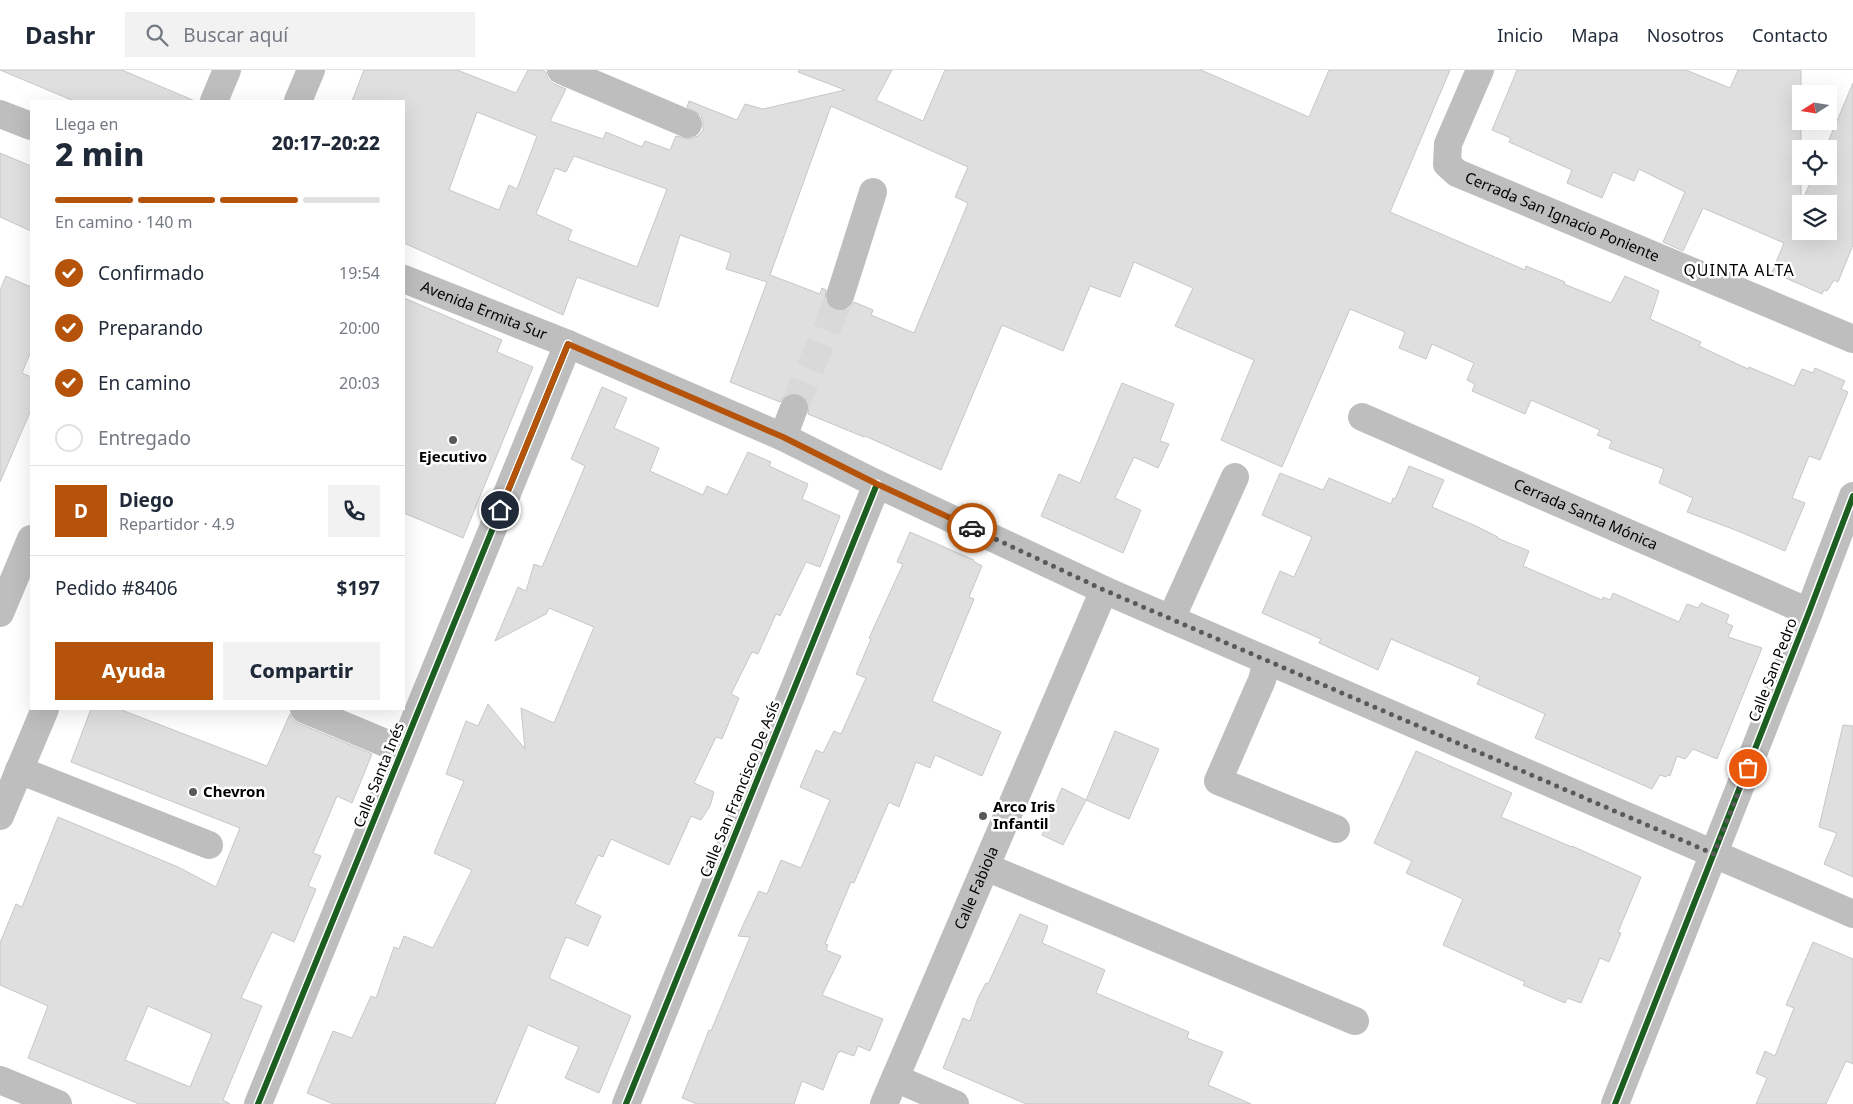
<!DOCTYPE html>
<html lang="es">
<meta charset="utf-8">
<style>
:root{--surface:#fff;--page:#f2f2f3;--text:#1f2937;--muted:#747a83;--line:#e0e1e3;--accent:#b45309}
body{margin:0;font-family:"Noto Sans",sans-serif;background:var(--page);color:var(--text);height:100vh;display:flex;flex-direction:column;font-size:19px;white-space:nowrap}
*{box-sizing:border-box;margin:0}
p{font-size:16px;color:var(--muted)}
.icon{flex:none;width:28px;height:28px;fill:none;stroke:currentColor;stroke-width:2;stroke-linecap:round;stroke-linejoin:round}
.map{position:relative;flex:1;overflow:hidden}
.drawer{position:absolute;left:30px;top:30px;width:375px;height:610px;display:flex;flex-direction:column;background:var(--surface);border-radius:0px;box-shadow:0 5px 20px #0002}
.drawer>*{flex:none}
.needle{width:32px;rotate:258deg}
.buttons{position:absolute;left:1792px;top:15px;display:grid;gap:10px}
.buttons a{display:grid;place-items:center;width:45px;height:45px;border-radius:0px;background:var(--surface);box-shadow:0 5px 20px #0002;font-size:25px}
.pin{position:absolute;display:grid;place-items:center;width:42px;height:42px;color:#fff;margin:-21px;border:2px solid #fff;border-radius:50%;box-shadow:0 1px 5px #0007}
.courier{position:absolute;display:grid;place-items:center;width:50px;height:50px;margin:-25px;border:4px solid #b45309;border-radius:50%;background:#fff;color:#222;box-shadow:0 1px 6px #0007}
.summary em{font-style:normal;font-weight:800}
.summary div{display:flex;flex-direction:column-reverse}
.summary{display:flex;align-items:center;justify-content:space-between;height:85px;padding:0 25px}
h1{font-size:32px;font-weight:800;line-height:38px}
.bar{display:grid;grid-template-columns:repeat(4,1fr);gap:8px 5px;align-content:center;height:60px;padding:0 25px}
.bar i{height:6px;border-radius:4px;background:var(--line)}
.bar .on{background:var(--accent)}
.bar p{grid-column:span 4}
.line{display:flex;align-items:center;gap:12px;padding:0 25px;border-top:1px solid var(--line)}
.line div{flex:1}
.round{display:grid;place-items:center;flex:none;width:52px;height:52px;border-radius:0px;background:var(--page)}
ol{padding:0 25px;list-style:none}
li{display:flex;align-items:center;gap:15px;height:55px}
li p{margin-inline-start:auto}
li .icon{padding:5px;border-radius:50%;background:var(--accent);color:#fff;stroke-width:4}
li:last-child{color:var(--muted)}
li i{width:28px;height:28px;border:2px solid var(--line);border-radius:50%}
.action{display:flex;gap:10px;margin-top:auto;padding:10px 25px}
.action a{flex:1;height:58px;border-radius:0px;background:var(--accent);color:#fff;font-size:20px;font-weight:800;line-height:58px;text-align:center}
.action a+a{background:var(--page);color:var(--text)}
header{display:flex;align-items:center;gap:30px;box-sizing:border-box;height:70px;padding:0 25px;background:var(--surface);border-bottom:1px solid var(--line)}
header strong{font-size:24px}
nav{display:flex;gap:28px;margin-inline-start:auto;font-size:18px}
.search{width:350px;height:45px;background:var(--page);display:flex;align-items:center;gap:12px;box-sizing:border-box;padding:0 18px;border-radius:0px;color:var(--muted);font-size:19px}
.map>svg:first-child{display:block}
.building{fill:#dfdfdf;stroke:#c7c7c7;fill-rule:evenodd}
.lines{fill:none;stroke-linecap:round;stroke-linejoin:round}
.minor-tunnel{stroke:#d9d9d9;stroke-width:28;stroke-dasharray:28 14;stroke-linecap:butt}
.minor{stroke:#bebebe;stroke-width:28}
.major{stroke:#bebebe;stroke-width:28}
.cycleway-casing{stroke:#fff;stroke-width:9}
.cycleway{stroke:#1b5e20;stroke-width:6}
.done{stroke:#595959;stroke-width:5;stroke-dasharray:0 9}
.route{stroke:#b45309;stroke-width:6}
.poi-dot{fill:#595959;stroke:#fff;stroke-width:2}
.labels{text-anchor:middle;stroke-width:5;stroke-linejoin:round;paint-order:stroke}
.street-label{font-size:15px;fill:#000;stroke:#fff}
.poi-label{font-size:15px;font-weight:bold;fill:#000;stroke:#fff;text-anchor:start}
.neighbourhood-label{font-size:16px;letter-spacing:1px;fill:#000;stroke:#fff}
</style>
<header>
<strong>Dashr</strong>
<div class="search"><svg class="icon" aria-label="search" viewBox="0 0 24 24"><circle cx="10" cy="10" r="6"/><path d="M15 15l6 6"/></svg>Buscar aquí</div>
<nav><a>Inicio</a><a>Mapa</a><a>Nosotros</a><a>Contacto</a></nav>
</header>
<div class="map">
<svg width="1853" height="1034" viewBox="0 0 1853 1034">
<rect width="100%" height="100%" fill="#fff"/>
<path class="building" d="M 0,0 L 122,0 L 195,31 L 74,31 Z
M 364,0 L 457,0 L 516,23 L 528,0 L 541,0 L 546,2 L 548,9 L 554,14 L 566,19 L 550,51 L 603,69 L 606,62 L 642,77 L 645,71 L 670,80 L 676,66 L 690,69 L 698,66 L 703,60 L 703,52 L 701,45 L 687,37 L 689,31 L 737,50 L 745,34 L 763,39 L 845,20 L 798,2 L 799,0 L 892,0 L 876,30 L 923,51 L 945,0 L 1201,0 L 1309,47 L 1329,0 L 1450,0 L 1390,142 L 1525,200 L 1526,196 L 1565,212 L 1564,214 L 1611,233 L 1625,206 L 1659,221 L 1650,249 L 1701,272 L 1699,276 L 1748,299 L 1749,297 L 1794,316 L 1802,299 L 1813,303 L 1815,298 L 1845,311 L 1841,319 L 1848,322 L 1820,390 L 1809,386 L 1792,428 L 1805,433 L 1785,481 L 1738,461 L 1687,442 L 1693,428 L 1659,413 L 1664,399 L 1609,378 L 1612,371 L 1597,365 L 1600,360 L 1531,330 L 1525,344 L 1472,321 L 1475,314 L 1467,310 L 1474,293 L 1432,274 L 1426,289 L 1399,278 L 1405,262 L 1350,239 L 1282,397 L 1221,370 L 1254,290 L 1175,256 L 1193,218 L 1134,192 L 1120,227 L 1090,216 L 1063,281 L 1002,255 L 941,400 L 865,366 L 864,367 L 808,344 L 809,335 L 806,328 L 800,324 L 791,323 L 784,326 L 780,332 L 730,312 L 767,212 L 726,199 L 731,183 L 680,165 L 658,237 L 577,207 L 563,245 L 404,173 L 404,31 L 352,31 ZM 831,36 L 968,97 L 955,127 L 968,133 L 914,263 L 871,245 L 873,240 L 854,232 L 850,238 L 844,241 L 835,241 L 828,236 L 825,230 L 826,220 L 822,218 L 820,224 L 770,205 ZM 477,42 L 537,66 L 517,119 L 509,115 L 499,140 L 449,120 ZM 574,86 L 667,119 L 637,197 L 568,170 L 572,160 L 536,144 L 555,98 L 566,102 Z
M 1517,0 L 1686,0 L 1730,18 L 1738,0 L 1801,0 L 1801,161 L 1829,161 L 1829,134 L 1801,134 L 1813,106 L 1829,106 L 1829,79 L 1825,79 L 1853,13 L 1853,175 L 1838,212 L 1834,210 L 1827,221 L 1824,220 L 1822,224 L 1772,202 L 1784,173 L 1703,138 L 1683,181 L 1663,172 L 1685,122 L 1639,99 L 1634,111 L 1613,102 L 1602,128 L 1567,113 L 1572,100 L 1509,72 L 1511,68 L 1492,60 Z
M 0,83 L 31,96 L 31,161 L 0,147 Z
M 6,206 L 31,217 L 31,281 L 22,303 L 31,307 L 31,340 L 0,412 L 0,220 Z
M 404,228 L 502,270 L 497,282 L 533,297 L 463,468 L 404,443 Z
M 1122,313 L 1174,334 L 1160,371 L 1169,374 L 1158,398 L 1134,387 L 1115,428 L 1141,440 L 1123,483 L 1041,446 L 1059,404 L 1080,413 Z
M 602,317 L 627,328 L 614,358 L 659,378 L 650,401 L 703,425 L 707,416 L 727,425 L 748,382 L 771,392 L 769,396 L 808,414 L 802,429 L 840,446 L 820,497 L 806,492 L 780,546 L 776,544 L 758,584 L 752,582 L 731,624 L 739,628 L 722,669 L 716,667 L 694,713 L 714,722 L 710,736 L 701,750 L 691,746 L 669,795 L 611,769 L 603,787 L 598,785 L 575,834 L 601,846 L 588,876 L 566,867 L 549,908 L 631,946 L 599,1023 L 565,1008 L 579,977 L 528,955 L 495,1034 L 333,1034 L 307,1023 L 333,961 L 352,968 L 371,926 L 376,928 L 394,877 L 399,879 L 404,866 L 433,878 L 472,800 L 434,783 L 464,711 L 446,704 L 466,651 L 478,656 L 488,634 L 525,679 L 521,638 L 554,653 L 594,557 L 549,538 L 546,544 L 495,571 L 518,517 L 526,521 L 534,494 L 542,497 L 566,441 L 585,396 L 571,389 Z
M 1409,396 L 1444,410 L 1432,437 L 1476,456 L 1498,467 L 1497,468 L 1529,481 L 1523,496 L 1602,530 L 1603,527 L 1610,530 L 1613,523 L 1679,552 L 1687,534 L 1698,538 L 1701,533 L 1729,545 L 1726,553 L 1733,556 L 1728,567 L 1762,578 L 1717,689 L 1693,679 L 1685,689 L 1677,686 L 1670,706 L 1668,705 L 1666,707 L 1660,705 L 1652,719 L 1535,668 L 1545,644 L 1477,614 L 1480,607 L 1391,569 L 1378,600 L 1319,573 L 1321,569 L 1262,543 L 1280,501 L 1294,507 L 1312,467 L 1262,445 L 1280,403 L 1323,420 L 1329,408 L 1391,434 L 1393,428 L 1395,429 Z
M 910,462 L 974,490 L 973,491 L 982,496 L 969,527 L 974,529 L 932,631 L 1001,662 L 982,706 L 935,685 L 930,698 L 916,692 L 899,737 L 889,732 L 854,813 L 851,812 L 825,874 L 828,875 L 826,880 L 841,886 L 822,925 L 883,949 L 870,981 L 858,976 L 854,986 L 840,981 L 839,983 L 838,982 L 823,1020 L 802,1011 L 794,1034 L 697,1034 L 682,1028 L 709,960 L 711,961 L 750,867 L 738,866 L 759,821 L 767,824 L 781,790 L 801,798 L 830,730 L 800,717 L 816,680 L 823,683 L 834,661 L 841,664 L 866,608 L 856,604 L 871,569 L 869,568 L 903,494 L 897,492 Z
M 91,639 L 119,639 L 267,696 L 290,644 L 292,649 L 298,653 L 372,684 L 352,733 L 337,726 L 313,783 L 321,786 L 308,816 L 316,819 L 294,872 L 272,862 L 241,928 L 262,936 L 223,1030 L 230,1034 L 139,1034 L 28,988 L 48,936 L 0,915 L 0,873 L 16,834 L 22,837 L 58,747 L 178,797 L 216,817 L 240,758 L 71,692 ZM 148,936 L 212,964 L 190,1017 L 125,990 Z
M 1843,655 L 1853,656 L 1853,807 L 1824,794 L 1837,763 L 1819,757 Z
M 1115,661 L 1159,679 L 1129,749 L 1086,730 Z
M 1416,681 L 1512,723 L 1501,747 L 1572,777 L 1572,776 L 1641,807 L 1618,862 L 1621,863 L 1609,892 L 1600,888 L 1581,933 L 1567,928 L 1565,933 L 1523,915 L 1525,912 L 1443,875 L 1463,829 L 1406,803 L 1412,791 L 1374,773 Z
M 1062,718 L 1086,730 L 1063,775 L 1042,765 Z
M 1020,844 L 1048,856 L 1042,873 L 1105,900 L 1096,923 L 1189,962 L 1187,968 L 1223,982 L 1208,1015 L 1251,1034 L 1026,1034 L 943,998 L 963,948 L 970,951 L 978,928 L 986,913 L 988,914 Z
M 1813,872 L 1853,889 L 1853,994 L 1846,991 L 1826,1034 L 1756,1034 L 1767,1008 L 1756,1003 L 1765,981 L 1775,986 L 1794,938 L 1786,935 Z"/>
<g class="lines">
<path class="minor-tunnel" d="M 794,338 L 840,226"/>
<g class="minor">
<path d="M 561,0 L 688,54"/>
<path id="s1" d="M 1480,0 L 1448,74 L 1447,94 L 1457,103 L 1853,269"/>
<path d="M 840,226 L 873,122"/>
<path id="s2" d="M 1362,347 L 1809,542"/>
<path d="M 783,367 L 794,338"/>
<path d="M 1171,549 L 1235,407"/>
<path d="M 1267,591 L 1262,610 L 1218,711 L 1336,759"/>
<path d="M 304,639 L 402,680"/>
<path d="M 19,700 L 209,775"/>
<path d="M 986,797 L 1355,951"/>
<path d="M 895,1008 L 955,1034"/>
<path d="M 0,1010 L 58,1034"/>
<path d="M 258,1034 L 568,274"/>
<path d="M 626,1034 L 877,414"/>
<path id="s3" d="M 884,1034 L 1104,520"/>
<path d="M 1615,1034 L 1809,542 L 1853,426"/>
</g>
<g class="major">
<path d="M 214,31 L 227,0"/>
<path d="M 298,31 L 311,0"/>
<path d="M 0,44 L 31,56"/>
<path id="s4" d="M 404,209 L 568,274 L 783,367 L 877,414 L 1104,520 L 1853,844"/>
<path d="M 0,543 L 31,469"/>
<path d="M 0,746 L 45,639"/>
</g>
<g class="cycleway-casing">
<path id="cycleway" d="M 258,1034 L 568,274
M 626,1034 L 877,414
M 1615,1034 L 1809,542 L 1853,426"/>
</g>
<use href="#cycleway" class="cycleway"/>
</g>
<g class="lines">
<path class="done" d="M 972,458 L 1104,520 L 1714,784 L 1748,698"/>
<path class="route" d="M 500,440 L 568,274 L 783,367 L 877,414 L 972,458"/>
</g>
<g class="poi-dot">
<circle cx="453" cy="370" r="5"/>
<circle cx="193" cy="722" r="5"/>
<circle cx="983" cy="746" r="5"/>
</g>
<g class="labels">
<g class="street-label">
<text dy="5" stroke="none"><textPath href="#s1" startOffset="228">Cerrada San Ignacio Poniente</textPath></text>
<text dy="5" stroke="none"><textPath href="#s4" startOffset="86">Avenida Ermita Sur</textPath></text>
<text dy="5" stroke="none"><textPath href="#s2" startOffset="244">Cerrada Santa Mónica</textPath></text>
<text transform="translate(1773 600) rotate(-69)" y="5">Calle San Pedro</text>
<text transform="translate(379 705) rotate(-68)" y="5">Calle Santa Inés</text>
<text transform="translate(740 719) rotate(-68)" y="5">Calle San Francisco De Asís</text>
<text dy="5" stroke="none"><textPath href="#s3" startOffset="235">Calle Fabiola</textPath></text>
</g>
<g class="poi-label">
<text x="453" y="392" text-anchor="middle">Ejecutivo</text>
<text x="203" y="727">Chevron</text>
<text x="993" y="742">Arco Iris<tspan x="993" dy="17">Infantil</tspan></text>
</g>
<g class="neighbourhood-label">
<text x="1739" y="206">QUINTA ALTA</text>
</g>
</g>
</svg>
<div class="buttons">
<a><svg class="needle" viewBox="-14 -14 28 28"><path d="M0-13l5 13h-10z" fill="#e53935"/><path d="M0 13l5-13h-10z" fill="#747a83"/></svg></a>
<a><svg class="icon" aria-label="locate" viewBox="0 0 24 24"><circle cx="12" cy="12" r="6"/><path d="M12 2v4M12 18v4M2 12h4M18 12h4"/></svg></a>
<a><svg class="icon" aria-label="layers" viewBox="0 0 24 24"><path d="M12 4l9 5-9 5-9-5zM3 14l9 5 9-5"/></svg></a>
</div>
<div class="pin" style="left:1748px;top:698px;background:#ea580c"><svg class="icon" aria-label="bag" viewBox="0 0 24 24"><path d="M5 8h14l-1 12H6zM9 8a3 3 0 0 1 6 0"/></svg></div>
<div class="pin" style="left:500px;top:440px;background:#1f2937"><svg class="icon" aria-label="home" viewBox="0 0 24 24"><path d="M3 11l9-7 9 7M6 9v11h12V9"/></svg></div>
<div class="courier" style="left:972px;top:458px"><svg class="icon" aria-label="car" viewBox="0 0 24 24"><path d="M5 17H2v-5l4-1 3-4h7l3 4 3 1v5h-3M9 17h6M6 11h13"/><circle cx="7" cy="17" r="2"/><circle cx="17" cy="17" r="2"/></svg></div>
<section class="drawer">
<div class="summary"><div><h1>2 min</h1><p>Llega en</p></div><em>20:17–20:22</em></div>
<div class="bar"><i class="on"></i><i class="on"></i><i class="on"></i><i></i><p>En camino · 140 m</p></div>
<ol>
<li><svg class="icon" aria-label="check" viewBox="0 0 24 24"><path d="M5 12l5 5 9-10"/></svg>Confirmado<p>19:54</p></li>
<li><svg class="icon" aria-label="check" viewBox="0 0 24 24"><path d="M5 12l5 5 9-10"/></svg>Preparando<p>20:00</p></li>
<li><svg class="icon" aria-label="check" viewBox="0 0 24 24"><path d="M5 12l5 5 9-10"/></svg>En camino<p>20:03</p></li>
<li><i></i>Entregado</li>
</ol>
<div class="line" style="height:90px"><b class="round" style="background:var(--accent);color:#fff">D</b><div><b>Diego</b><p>Repartidor · 4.9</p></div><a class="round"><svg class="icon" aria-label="phone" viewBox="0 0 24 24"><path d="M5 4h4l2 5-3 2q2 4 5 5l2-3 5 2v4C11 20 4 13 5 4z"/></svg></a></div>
<div class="line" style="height:65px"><div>Pedido #8406</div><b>$197</b></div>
<div class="action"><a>Ayuda</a><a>Compartir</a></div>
</section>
</div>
